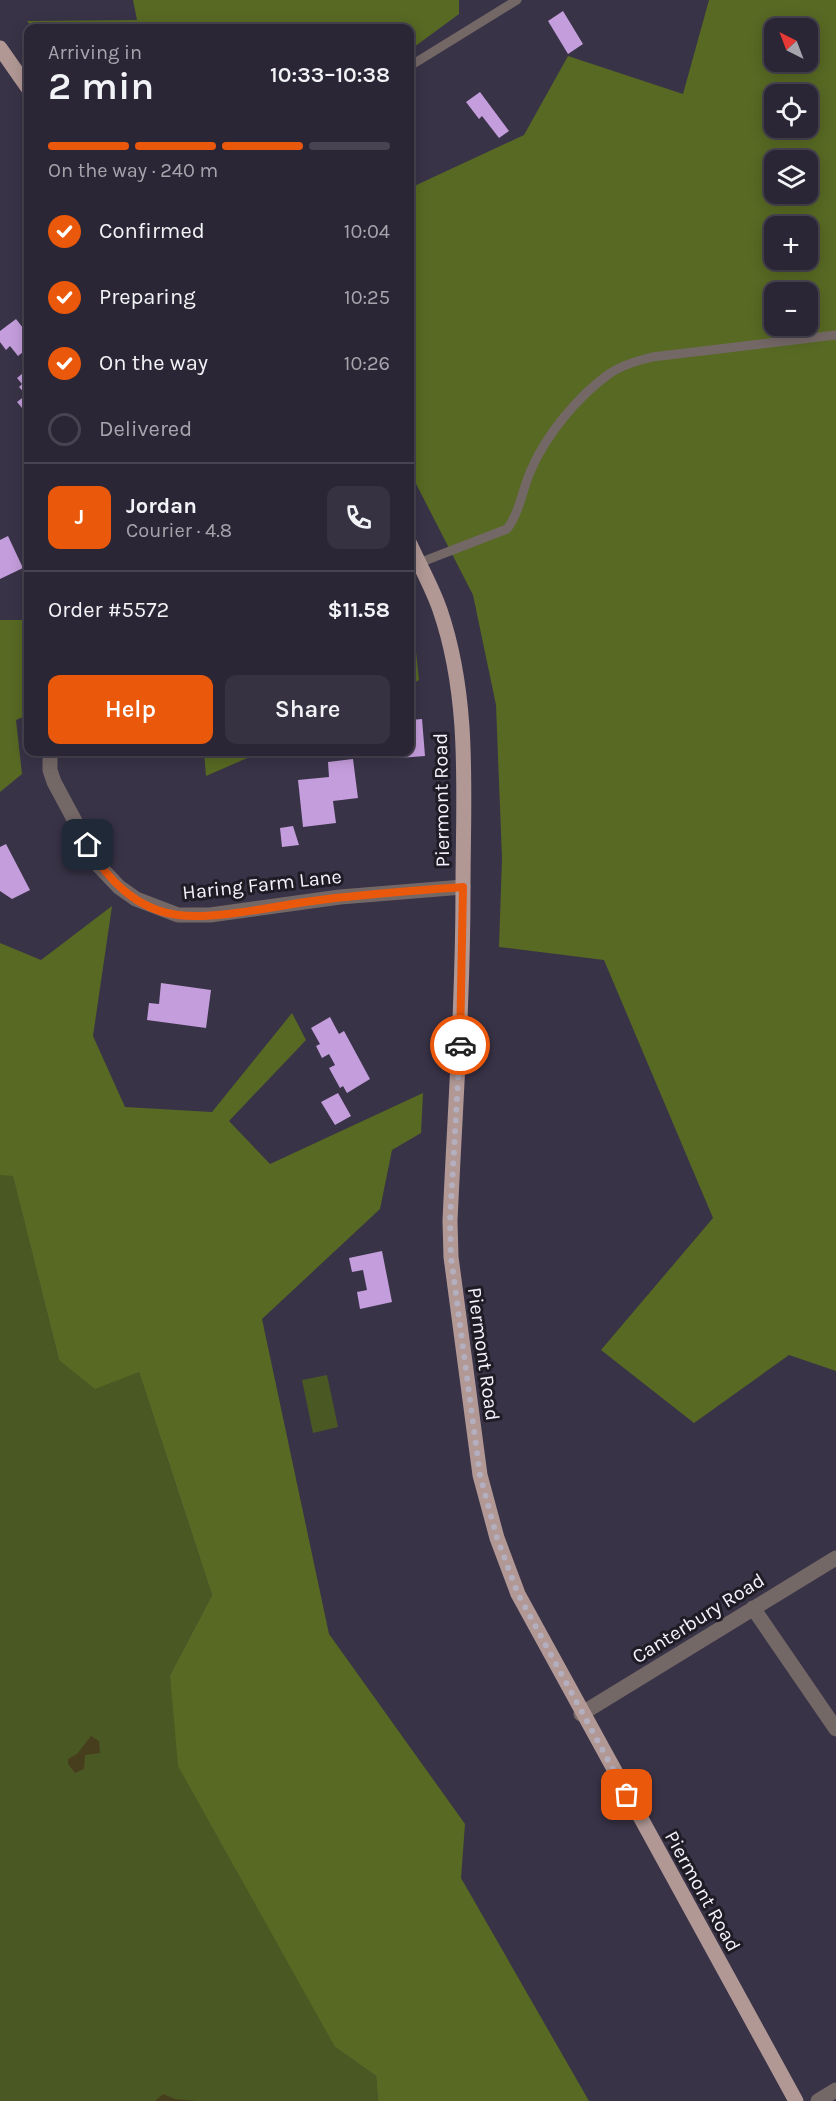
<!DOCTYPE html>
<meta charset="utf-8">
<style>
:root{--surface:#2b2635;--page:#373241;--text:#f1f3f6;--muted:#a6a5ad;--line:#474350;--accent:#ea580c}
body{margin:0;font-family:Karla,sans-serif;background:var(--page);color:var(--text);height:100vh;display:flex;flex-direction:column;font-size:22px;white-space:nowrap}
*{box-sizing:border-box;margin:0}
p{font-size:20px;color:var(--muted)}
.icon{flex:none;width:33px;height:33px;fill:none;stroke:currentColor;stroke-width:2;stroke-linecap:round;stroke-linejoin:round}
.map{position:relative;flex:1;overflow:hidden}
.panel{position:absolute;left:24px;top:24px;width:390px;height:732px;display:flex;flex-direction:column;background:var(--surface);border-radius:12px;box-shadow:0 3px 15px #0003,0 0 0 2px var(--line)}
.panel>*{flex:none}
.needle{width:39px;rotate:318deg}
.buttons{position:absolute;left:764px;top:18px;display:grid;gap:12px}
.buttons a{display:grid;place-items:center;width:54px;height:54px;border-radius:12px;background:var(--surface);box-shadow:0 3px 15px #0003,0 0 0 2px var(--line);font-size:30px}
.pin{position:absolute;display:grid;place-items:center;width:51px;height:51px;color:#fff;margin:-26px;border-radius:12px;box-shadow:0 3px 9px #0006}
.courier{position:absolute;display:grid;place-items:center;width:60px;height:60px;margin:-30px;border:4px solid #ea580c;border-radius:50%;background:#fff;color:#222;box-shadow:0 2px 8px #0007}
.summary em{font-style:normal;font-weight:600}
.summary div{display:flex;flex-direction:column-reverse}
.summary{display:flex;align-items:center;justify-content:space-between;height:102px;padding:0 24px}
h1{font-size:39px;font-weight:600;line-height:45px}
.bar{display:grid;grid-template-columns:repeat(4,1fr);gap:9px 6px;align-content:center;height:72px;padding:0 24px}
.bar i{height:8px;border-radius:4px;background:var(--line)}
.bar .current{background:var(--accent)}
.bar p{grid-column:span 4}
.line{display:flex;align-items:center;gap:15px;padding:0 24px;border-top:2px solid var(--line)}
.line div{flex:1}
.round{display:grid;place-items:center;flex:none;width:63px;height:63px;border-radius:12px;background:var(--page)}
ol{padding:0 24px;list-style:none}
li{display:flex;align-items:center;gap:18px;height:66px}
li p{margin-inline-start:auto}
li .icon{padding:6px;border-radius:50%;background:var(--accent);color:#fff;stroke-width:4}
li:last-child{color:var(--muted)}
li i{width:33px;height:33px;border:3px solid var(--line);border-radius:50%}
.primary-button{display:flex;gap:12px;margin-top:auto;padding:12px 24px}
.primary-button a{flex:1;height:69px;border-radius:12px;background:var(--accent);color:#fff;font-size:24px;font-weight:600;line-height:69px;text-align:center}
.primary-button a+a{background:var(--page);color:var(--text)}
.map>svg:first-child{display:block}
.green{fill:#4a5823}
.forest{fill:#576923;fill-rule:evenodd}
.sand{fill:#473e1e}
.building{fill:#c49ddc}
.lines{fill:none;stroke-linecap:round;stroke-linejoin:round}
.lane{stroke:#746867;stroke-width:9}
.street{stroke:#746867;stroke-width:15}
.primary{stroke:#b19895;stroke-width:15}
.done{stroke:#b3afbf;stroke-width:6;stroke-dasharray:0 10.8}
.route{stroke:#ea580c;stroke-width:8}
.labels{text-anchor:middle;stroke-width:6;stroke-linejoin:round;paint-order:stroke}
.street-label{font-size:20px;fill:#f5f2ff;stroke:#1f1c25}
</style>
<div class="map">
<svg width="836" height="2101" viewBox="0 0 836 2101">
<rect width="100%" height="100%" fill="#393347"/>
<path class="green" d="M 0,1175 L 13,1175 L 59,1360 L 139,1372 L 212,1595 L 170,1675 L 335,2047 L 376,2076 L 378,2101 L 0,2101 Z
M 327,1375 L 338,1427 L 313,1433 L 302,1380 Z"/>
<path class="forest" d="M 133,0 L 459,0 L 459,14 L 410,50 L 410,28 L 33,28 L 27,21 L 137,20 Z
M 709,0 L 836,0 L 836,1371 L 789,1355 L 694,1423 L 601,1350 L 713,1218 L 604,960 L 499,947 L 502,858 L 496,705 L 473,595 L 410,472 L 410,188 L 524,135 L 568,56 L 683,94 ZM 774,28 L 807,28 L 807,62 L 774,62 ZM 774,94 L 807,94 L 807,128 L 774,128 ZM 774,160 L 807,160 L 807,194 L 774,194 ZM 774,226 L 807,226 L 807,260 L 774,260 ZM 774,292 L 807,292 L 807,326 L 774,326 Z
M 0,620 L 28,620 L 28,715 L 16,720 L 22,774 L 0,792 Z
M 410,632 L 416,652 L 419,680 L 410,685 Z
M 204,752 L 261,752 L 206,776 Z
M 112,906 L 93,1036 L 125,1107 L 212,1112 L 292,1013 L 306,1040 L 229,1121 L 270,1164 L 423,1093 L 421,1133 L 392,1150 L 380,1209 L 262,1319 L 329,1634 L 465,1824 L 461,1878 L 589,2101 L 378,2101 L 376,2076 L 335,2047 L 178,1766 L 170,1675 L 212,1595 L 139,1372 L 95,1389 L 59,1360 L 13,1176 L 0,1175 L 0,943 L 41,960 Z"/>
<path class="sand" d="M 91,1736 L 99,1741 L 100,1753 L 85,1755 L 84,1769 L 75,1773 L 68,1764 L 68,1759 L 77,1754 Z
M 163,2094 L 175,2099 L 196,2101 L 155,2101 Z"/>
<path class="building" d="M 563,11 L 583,44 L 568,54 L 548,21 Z
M 480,92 L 509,131 L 499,138 L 482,116 L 479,119 L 466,102 Z
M 16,319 L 27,333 L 28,332 L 28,358 L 23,352 L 18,356 L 10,346 L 6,350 L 0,342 L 0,331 Z
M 28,369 L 28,413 L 27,414 L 17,402 L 26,395 L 19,387 L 22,384 L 17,378 Z
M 8,536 L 23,568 L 0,579 L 0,540 Z
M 422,719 L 425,756 L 399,758 L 398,752 L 410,752 L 410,720 Z
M 353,759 L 358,798 L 333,801 L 336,823 L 303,827 L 298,780 L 329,777 L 328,762 Z
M 293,826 L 299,845 L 282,847 L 280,828 Z
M 6,844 L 30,890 L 12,899 L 0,891 L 0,847 Z
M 161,983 L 211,990 L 206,1028 L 147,1020 L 149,1003 L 159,1004 Z
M 330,1017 L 339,1034 L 344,1031 L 370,1079 L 347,1093 L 343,1086 L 340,1088 L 329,1068 L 335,1065 L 329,1054 L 322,1058 L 316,1046 L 320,1044 L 311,1028 Z
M 338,1093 L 351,1116 L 335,1125 L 321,1102 Z
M 382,1251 L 392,1302 L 360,1309 L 357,1292 L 367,1290 L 363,1270 L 352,1272 L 349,1258 Z"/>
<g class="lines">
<path class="lane" d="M 410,66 L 517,0
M 419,563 L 507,529 C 520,512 522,490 531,470 C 546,435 578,396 609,374 C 622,365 637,361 652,357 L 836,335"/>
<path class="street" d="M 50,752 L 50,770 L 54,782 L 99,866 L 119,887 L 136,899 L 178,915 L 210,915 L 340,897 L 463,887
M 753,1608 L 836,1729
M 581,1714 L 836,1558
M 818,2101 L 836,2090"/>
<path class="primary" d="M 0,48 L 28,88
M 410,544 C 420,566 432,587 440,610 C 471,700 463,796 463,889 C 463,1000 455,1110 450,1221 L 451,1257 L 480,1475 L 497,1538 L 518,1594 L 796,2101"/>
</g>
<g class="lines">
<path class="done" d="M 460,1045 L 450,1221 L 451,1257 L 480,1475 L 497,1538 L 518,1594 L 627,1795"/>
<path class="route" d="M 88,845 C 106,879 137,910 178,915 C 216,920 274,906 313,901 C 363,894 413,891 463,887 L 460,1045"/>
</g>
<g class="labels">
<g class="street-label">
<text transform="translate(441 800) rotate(-91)" y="7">Piermont Road</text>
<text transform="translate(262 884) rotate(-6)" y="7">Haring Farm Lane</text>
<text transform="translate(484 1354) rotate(82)" y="7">Piermont Road</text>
<text transform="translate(698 1618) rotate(-32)" y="7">Canterbury Road</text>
<text transform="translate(703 1891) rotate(61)" y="7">Piermont Road</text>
</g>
</g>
</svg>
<div class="buttons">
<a><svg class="needle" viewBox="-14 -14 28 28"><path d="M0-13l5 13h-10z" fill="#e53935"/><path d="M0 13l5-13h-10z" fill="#a6a5ad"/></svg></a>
<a><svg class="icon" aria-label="locate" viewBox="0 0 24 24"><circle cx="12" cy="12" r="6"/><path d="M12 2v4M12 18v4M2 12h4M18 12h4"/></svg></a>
<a><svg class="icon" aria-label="layers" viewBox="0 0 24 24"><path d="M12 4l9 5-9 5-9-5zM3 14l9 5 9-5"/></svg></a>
<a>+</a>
<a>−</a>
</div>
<div class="pin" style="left:627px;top:1795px;background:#ea580c"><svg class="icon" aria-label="bag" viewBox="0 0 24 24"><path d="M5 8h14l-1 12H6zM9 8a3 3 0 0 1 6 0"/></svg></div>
<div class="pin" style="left:88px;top:845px;background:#1f2937"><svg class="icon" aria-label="home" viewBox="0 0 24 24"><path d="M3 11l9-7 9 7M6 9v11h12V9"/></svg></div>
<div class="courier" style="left:460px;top:1045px"><svg class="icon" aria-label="car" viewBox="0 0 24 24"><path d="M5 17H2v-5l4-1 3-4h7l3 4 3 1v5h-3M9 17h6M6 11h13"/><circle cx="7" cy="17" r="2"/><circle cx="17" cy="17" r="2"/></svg></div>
<section class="panel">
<div class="summary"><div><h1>2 min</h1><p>Arriving in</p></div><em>10:33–10:38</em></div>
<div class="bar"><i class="current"></i><i class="current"></i><i class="current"></i><i></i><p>On the way · 240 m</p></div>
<ol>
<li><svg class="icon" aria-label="check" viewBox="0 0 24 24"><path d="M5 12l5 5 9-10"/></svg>Confirmed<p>10:04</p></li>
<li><svg class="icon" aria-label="check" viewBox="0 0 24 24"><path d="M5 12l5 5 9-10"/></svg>Preparing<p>10:25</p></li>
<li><svg class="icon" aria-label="check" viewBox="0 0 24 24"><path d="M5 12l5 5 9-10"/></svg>On the way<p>10:26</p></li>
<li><i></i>Delivered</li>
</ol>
<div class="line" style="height:108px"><b class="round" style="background:var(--accent);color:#fff">J</b><div><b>Jordan</b><p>Courier · 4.8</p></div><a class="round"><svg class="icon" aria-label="phone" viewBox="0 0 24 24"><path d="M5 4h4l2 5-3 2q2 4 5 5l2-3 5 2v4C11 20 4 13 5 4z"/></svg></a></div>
<div class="line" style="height:78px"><div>Order #5572</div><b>$11.58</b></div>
<div class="primary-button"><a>Help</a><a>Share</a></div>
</section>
</div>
